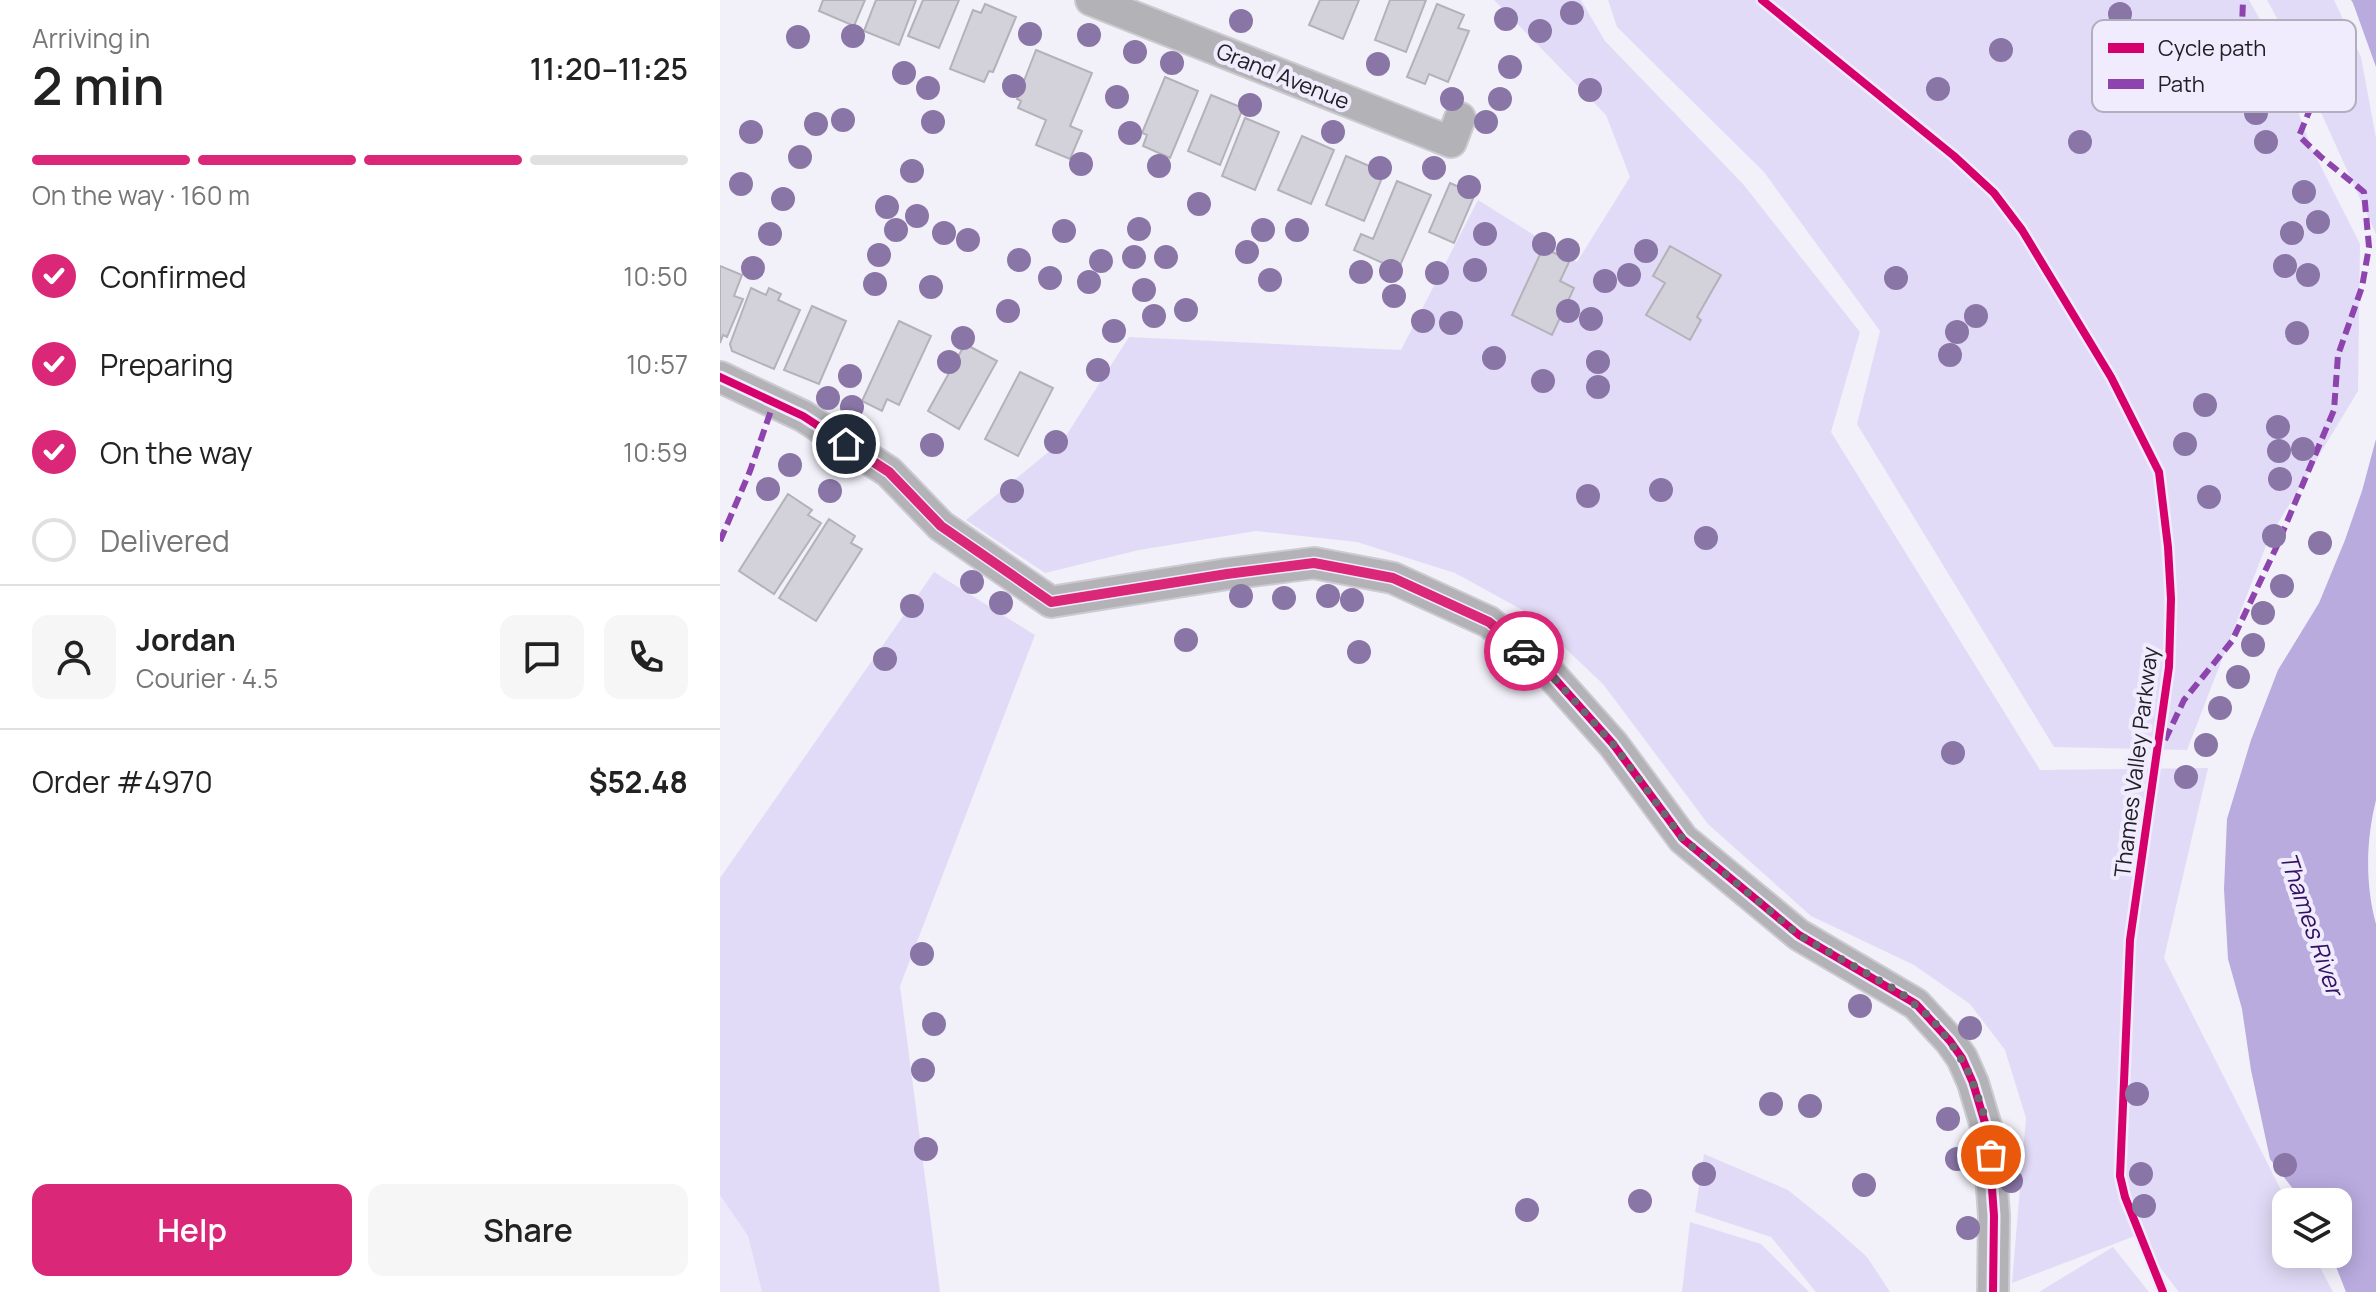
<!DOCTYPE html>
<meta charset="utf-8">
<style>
:root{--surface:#fff;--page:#f6f6f6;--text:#222;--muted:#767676;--line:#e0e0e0;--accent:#db2777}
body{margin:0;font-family:Manrope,sans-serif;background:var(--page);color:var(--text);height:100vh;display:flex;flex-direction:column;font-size:30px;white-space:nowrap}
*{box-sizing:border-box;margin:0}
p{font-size:26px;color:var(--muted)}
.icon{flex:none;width:44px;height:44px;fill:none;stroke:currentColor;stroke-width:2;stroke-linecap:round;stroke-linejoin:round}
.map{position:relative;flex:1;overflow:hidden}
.sheet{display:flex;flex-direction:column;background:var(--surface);width:720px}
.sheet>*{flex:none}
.tools{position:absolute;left:1552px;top:1188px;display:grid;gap:16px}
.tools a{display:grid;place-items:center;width:80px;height:80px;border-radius:16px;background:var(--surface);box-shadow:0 4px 20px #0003;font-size:40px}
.pin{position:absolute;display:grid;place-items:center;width:68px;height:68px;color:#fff;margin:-34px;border:4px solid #fff;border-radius:50%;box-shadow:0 2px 8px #0007}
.courier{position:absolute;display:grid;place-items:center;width:80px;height:80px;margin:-40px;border:6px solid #db2777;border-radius:50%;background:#fff;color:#222;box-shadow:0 2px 10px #0007}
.summary em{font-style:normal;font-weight:600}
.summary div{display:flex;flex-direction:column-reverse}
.summary{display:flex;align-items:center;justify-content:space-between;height:136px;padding:0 32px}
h1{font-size:52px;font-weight:600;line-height:60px}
.bar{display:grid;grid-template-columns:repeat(4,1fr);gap:12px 8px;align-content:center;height:96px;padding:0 32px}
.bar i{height:10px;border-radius:6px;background:var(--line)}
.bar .on{background:var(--accent)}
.bar p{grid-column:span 4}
.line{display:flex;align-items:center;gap:20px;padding:0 32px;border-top:2px solid var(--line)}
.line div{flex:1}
.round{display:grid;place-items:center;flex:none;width:84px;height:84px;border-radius:16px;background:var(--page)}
ol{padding:0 32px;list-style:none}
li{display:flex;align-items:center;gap:24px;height:88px}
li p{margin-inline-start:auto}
li .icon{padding:8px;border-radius:50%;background:var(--accent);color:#fff;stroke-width:4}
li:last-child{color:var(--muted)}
li i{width:44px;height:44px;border:4px solid var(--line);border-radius:50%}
.cta{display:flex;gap:16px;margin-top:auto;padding:16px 32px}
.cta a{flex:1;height:92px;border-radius:16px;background:var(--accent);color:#fff;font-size:32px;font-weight:600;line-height:92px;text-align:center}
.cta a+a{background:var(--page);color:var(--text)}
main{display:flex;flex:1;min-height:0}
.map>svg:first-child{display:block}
.built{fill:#ede9fb}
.green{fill:#e2dbf7}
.water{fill:#b9abde}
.building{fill:#d3d1d9;stroke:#b4b2b9;stroke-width:2}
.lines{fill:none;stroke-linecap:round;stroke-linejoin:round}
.street-casing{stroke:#cdcbd2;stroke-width:34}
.street{stroke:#b3b2b6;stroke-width:30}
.quiet{stroke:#8e44ad;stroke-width:6;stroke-dasharray:12 6;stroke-linecap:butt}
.cycleway-casing{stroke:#f0ecfd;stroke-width:13}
.cycleway{stroke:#d6006c;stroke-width:8}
.tree{fill:#8a75a7}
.done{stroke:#6b6970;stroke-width:8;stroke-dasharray:0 14.4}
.route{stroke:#db2777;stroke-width:10}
.labels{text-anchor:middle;stroke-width:8;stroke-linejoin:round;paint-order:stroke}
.street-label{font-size:22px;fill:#222026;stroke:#f0ecfd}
.water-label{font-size:24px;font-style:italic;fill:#341062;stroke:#f0ecfd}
.key{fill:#f0ecfd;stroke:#b2afbc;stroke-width:2}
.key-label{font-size:22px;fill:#222026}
</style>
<main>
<section class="sheet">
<div class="summary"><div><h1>2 min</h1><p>Arriving in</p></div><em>11:20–11:25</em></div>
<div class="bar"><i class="on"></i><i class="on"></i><i class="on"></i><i></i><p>On the way · 160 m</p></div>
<ol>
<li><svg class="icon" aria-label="check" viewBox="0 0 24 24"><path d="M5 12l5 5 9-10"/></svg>Confirmed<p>10:50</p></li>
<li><svg class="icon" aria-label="check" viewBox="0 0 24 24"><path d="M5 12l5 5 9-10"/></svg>Preparing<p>10:57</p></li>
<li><svg class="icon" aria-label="check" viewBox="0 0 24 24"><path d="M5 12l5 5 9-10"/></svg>On the way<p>10:59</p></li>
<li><i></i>Delivered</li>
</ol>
<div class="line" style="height:144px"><a class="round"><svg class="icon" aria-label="person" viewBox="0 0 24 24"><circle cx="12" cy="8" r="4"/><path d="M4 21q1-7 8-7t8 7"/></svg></a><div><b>Jordan</b><p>Courier · 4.5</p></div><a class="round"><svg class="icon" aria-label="chat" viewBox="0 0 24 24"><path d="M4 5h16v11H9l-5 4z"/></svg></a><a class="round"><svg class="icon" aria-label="phone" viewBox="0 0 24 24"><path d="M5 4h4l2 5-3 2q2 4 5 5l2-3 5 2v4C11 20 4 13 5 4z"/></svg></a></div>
<div class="line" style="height:104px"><div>Order #4970</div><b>$52.48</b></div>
<div class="cta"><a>Help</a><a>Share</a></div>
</section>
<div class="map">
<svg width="1656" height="1292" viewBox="0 0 1656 1292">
<rect width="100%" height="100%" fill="#f2f0f9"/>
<path class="built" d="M 0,1195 L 28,1236 L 42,1292 L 0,1292 Z"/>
<path class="green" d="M 774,0 L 861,0 L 885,41 L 1023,184 L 1140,332 L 1111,432 L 1320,770 L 1488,768 L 1444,958 L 1567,1202 L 1566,1254 L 1593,1254 L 1613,1292 L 1459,1292 L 1415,1236 L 1292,1283 L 1306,1118 L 1285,1050 L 1250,1004 L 1194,965 L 1091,916 L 988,824 L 883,684 L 808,613 L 735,573 L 637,542 L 536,531 L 419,550 L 325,573 L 246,520 L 344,439 L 409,337 L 681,350 L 758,200 L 857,262 L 910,177 L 886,115 Z
M 888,0 L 1529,0 L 1552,41 L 1591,147 L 1640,244 L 1638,391 L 1549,538 L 1467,750 L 1334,747 L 1137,424 L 1160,331 L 1044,172 L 897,27 Z
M 1547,0 L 1614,0 L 1641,57 L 1656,138 L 1656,234 L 1565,33 Z
M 214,572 L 315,635 L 180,986 L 220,1292 L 42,1292 L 28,1236 L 0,1195 L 0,878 Z
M 984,1154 L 1068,1190 L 1110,1224 L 1147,1257 L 1170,1292 L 1096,1292 L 1051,1237 L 975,1212 Z
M 970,1222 L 1041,1244 L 1089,1292 L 962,1292 Z
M 1393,1247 L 1429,1292 L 1319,1292 Z"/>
<path class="water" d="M 1631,0 L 1656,0 L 1656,67 L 1633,3 Z
M 1656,439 L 1656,800 C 1646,840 1645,884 1656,924 L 1656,1292 L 1626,1292 L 1611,1254 L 1618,1254 L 1618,1202 L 1583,1202 L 1550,1159 L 1531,1070 L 1522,1009 L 1508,959 L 1504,889 L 1507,819 L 1531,740 L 1558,670 L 1599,603 L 1625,540 L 1642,491 Z"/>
<path class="building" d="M 103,0 L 145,0 L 134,26 L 99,11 Z
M 156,0 L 196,0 L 179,45 L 144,31 Z
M 203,0 L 239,0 L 219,48 L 188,36 Z
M 600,0 L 639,0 L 623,39 L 589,25 Z
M 670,0 L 706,0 L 686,52 L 655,40 Z
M 265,4 L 296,17 L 273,72 L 269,71 L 264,82 L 230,69 L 253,10 L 261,13 Z
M 717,4 L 744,15 L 738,28 L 749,31 L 728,82 L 709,74 L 705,84 L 687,77 Z
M 316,50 L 372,73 L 350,126 L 362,131 L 350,159 L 316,145 L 326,120 L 298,108 L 301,101 L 297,99 Z
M 445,77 L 478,91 L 450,158 L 423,146 L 427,135 L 422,133 Z
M 491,95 L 523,108 L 500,165 L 468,151 Z
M 525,118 L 559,132 L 535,190 L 502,176 Z
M 582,136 L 614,150 L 591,204 L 558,190 Z
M 626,156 L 661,171 L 658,176 L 662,178 L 644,221 L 606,205 Z
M 677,181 L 711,195 L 678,270 L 634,250 L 641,234 L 653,239 Z
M 730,183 L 755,194 L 734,243 L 709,232 Z
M 950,246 L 1001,275 L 977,317 L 981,320 L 970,340 L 926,315 L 945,283 L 933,276 Z
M 823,248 L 850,260 L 840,281 L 854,288 L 832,335 L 792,315 Z
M 0,266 L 22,275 L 14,296 L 23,299 L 7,337 L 3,335 L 0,343 Z
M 31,288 L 46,295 L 49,288 L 61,294 L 58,300 L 80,310 L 54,369 L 12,351 L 10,344 Z
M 92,306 L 126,321 L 99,384 L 64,370 Z
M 179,321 L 211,336 L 179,405 L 167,399 L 162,411 L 142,401 Z
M 245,344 L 277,361 L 239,429 L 208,411 Z
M 300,372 L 333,388 L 298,456 L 265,439 Z
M 68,494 L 92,510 L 88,515 L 101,523 L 54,594 L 19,571 Z
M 109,519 L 135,536 L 131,543 L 142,549 L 96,621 L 59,598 Z"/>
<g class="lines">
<g class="street-casing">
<path id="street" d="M 371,0 L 731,142 L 740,118
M 0,377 L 83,416 L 169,472 L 221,526 L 331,602 L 507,574 L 594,563 L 673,578 L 769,622 L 827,670 L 893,744 L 963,839 L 1079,935 L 1196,1004 L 1230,1041 L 1242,1058 L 1253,1083 L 1268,1133 L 1274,1216 L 1273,1292"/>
</g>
<use href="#street" class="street"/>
<path class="quiet" d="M 0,541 L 30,471 L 54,402
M 1445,740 L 1464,700 L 1512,641 L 1556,548 L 1614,410 L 1618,355 L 1642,287 L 1649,247 L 1644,192 L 1601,157 L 1579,136 L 1591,107 L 1591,73 L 1574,50 L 1557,34 L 1522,28 L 1523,0"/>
<g class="cycleway-casing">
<path id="cycleway" d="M 1042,0 L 1234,156 L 1274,193 L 1302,230 L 1391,377 L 1439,472 L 1448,547 L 1451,599 L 1449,667 L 1410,940 L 1400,1176 L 1405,1197 L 1443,1292
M 0,377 L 83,416 L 169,472 L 221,526 L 331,602 L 507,574 L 594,563 L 673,578 L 769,622 L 827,670 L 893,744 L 963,839 L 1079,935 L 1196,1004 L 1230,1041 L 1242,1058 L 1253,1083 L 1268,1133 L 1274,1216 L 1273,1292"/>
</g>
<use href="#cycleway" class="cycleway"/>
</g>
<g class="tree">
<circle cx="852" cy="13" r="12"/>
<circle cx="1400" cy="14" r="12"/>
<circle cx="786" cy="19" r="12"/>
<circle cx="521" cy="21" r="12"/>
<circle cx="820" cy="31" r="12"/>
<circle cx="310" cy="34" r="12"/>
<circle cx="369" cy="35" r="12"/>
<circle cx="133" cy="36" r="12"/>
<circle cx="78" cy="37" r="12"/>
<circle cx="1281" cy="50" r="12"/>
<circle cx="415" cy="52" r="12"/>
<circle cx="452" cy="63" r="12"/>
<circle cx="658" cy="64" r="12"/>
<circle cx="790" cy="67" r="12"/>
<circle cx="184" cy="73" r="12"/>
<circle cx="294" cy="86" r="12"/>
<circle cx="208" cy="88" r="12"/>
<circle cx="1218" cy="89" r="12"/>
<circle cx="870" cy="90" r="12"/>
<circle cx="397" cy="97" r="12"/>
<circle cx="732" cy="99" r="12"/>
<circle cx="780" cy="99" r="12"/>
<circle cx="530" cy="105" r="12"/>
<circle cx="1536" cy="113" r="12"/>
<circle cx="123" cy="120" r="12"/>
<circle cx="213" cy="122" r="12"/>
<circle cx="766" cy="122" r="12"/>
<circle cx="96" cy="124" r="12"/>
<circle cx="31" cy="132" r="12"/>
<circle cx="613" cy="132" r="12"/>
<circle cx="410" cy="133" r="12"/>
<circle cx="1360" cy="142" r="12"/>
<circle cx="1546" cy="142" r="12"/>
<circle cx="80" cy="157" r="12"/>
<circle cx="361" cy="164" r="12"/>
<circle cx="439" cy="166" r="12"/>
<circle cx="660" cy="168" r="12"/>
<circle cx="714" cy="168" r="12"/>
<circle cx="192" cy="171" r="12"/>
<circle cx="21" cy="184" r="12"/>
<circle cx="749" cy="187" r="12"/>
<circle cx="1584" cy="192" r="12"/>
<circle cx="63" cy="199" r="12"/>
<circle cx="479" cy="204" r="12"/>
<circle cx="167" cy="207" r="12"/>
<circle cx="197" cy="216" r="12"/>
<circle cx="1598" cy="222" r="12"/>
<circle cx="419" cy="229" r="12"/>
<circle cx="176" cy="230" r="12"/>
<circle cx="543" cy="230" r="12"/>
<circle cx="577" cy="230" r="12"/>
<circle cx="344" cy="231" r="12"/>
<circle cx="224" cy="233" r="12"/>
<circle cx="1572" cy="233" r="12"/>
<circle cx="50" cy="234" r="12"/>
<circle cx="765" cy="234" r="12"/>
<circle cx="248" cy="240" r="12"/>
<circle cx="824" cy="244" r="12"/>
<circle cx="848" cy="250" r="12"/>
<circle cx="926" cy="251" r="12"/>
<circle cx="527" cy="252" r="12"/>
<circle cx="159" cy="255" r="12"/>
<circle cx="414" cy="257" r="12"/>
<circle cx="446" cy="257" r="12"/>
<circle cx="299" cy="260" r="12"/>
<circle cx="381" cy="261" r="12"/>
<circle cx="1565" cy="266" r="12"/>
<circle cx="33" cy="268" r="12"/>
<circle cx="755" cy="270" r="12"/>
<circle cx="671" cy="271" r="12"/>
<circle cx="641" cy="272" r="12"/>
<circle cx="717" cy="273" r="12"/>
<circle cx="909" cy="275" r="12"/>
<circle cx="1588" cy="275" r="12"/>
<circle cx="330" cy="278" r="12"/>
<circle cx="1176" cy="278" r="12"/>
<circle cx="550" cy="280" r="12"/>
<circle cx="885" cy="281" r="12"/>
<circle cx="369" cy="282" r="12"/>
<circle cx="155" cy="284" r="12"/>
<circle cx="211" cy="287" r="12"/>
<circle cx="424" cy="290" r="12"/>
<circle cx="674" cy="296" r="12"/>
<circle cx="466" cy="310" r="12"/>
<circle cx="288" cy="311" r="12"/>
<circle cx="848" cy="311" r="12"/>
<circle cx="434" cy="316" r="12"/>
<circle cx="1256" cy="316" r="12"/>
<circle cx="871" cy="319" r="12"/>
<circle cx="703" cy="321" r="12"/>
<circle cx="731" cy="323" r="12"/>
<circle cx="394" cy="331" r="12"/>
<circle cx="1237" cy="332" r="12"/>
<circle cx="1577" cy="333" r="12"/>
<circle cx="243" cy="338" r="12"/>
<circle cx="1230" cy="355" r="12"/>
<circle cx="774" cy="358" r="12"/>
<circle cx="229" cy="362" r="12"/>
<circle cx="878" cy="362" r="12"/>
<circle cx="378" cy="370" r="12"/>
<circle cx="130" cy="376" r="12"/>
<circle cx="823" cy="381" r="12"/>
<circle cx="878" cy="387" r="12"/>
<circle cx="108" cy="398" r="12"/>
<circle cx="1485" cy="405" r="12"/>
<circle cx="132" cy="407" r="12"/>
<circle cx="1558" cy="427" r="12"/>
<circle cx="336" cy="442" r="12"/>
<circle cx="1465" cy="444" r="12"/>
<circle cx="212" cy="445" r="12"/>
<circle cx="1583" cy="449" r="12"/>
<circle cx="1559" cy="451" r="12"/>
<circle cx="70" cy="465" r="12"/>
<circle cx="1560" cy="479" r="12"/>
<circle cx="48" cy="489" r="12"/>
<circle cx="941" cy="490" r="12"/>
<circle cx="110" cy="491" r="12"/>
<circle cx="292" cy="491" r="12"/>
<circle cx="868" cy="496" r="12"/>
<circle cx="1489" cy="497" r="12"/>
<circle cx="1554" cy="536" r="12"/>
<circle cx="986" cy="538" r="12"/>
<circle cx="1600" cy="543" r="12"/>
<circle cx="252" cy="582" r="12"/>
<circle cx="1562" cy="586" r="12"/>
<circle cx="521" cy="596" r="12"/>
<circle cx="608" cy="596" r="12"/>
<circle cx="564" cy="598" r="12"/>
<circle cx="632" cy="600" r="12"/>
<circle cx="281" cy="603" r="12"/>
<circle cx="192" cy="606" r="12"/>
<circle cx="1543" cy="613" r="12"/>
<circle cx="466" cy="640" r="12"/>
<circle cx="1533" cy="645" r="12"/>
<circle cx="639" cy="652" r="12"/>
<circle cx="165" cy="659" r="12"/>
<circle cx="1518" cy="677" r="12"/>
<circle cx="1500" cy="708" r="12"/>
<circle cx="1486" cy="745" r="12"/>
<circle cx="1233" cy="753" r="12"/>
<circle cx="1466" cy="777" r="12"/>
<circle cx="202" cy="954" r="12"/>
<circle cx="1140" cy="1006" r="12"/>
<circle cx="214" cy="1024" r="12"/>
<circle cx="1250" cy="1028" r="12"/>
<circle cx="203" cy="1070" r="12"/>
<circle cx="1417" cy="1094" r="12"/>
<circle cx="1051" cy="1104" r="12"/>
<circle cx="1090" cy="1106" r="12"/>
<circle cx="1228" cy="1119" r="12"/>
<circle cx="206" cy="1149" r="12"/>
<circle cx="1237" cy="1159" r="12"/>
<circle cx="1565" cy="1165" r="12"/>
<circle cx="984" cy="1174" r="12"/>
<circle cx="1421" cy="1174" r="12"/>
<circle cx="1291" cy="1181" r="12"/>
<circle cx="1144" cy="1185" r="12"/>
<circle cx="920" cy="1201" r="12"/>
<circle cx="1424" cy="1206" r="12"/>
<circle cx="807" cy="1210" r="12"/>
<circle cx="1248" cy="1228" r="12"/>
</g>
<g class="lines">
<path class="done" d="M 804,651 L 827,670 L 893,744 L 963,839 L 1079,935 L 1181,993 L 1211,1018 L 1236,1050 L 1250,1075 L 1263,1111 L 1271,1155"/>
<path class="route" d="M 126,444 L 169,472 L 221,526 L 331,602 L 507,574 L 594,563 L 673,578 L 769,622 L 804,651"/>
</g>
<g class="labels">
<g class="street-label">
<text transform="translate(563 76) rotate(22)" y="8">Grand Avenue</text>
<text transform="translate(1416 762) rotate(-83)" y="8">Thames Valley Parkway</text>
</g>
<g class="water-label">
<text transform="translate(1591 924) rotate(71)" y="8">Thames River</text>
</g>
</g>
<rect x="1372" y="20" width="264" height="92" rx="12" class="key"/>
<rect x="1388" y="43" width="36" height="10" fill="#d6006c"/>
<rect x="1388" y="79" width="36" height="10" fill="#8e44ad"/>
<g class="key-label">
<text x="1438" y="56">Cycle path</text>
<text x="1438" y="92">Path</text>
</g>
</svg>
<div class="tools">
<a><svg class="icon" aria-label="layers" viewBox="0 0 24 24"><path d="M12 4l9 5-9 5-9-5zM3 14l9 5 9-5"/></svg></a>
</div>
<div class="pin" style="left:1271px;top:1155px;background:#ea580c"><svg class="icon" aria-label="bag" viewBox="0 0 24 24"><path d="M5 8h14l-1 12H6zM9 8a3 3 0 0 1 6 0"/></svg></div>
<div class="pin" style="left:126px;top:444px;background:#1f2937"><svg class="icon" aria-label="home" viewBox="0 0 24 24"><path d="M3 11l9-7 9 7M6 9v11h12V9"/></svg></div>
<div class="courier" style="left:804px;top:651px"><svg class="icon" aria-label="car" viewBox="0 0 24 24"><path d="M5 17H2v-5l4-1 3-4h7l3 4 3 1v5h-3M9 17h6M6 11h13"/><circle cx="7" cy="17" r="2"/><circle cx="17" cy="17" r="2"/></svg></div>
</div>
</main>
